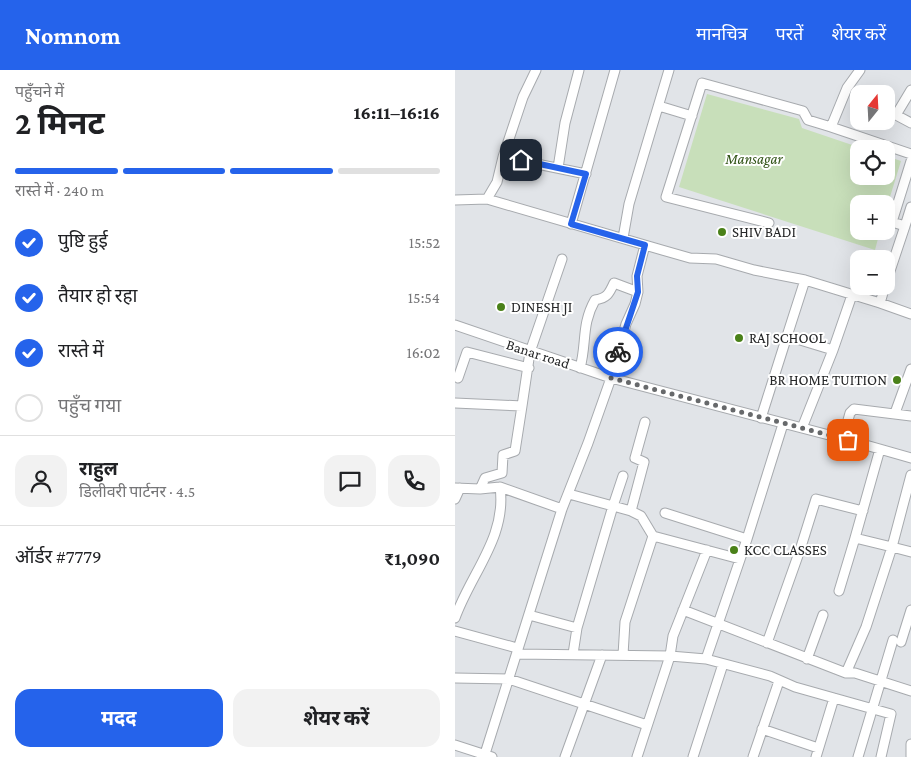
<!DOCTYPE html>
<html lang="hi">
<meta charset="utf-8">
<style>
:root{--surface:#fff;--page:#f2f2f2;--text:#202124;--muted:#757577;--line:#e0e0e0;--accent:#2563eb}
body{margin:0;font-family:"Crimson Pro","Noto Sans Devanagari",serif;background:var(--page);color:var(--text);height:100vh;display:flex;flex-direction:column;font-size:19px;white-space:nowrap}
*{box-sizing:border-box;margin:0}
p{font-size:16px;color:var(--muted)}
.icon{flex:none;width:28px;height:28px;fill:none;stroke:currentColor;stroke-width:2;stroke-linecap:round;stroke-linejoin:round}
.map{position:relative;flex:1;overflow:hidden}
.details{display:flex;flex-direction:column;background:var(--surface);width:455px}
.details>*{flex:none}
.needle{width:32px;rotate:18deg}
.tools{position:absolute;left:395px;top:15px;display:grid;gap:10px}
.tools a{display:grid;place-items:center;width:45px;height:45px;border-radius:10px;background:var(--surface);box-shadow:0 5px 20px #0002;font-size:25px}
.pin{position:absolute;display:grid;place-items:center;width:42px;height:42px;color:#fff;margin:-21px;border-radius:10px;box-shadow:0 2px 8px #0006}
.courier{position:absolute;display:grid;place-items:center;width:50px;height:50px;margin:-25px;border:4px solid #2563eb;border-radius:50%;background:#fff;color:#222;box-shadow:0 1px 6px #0007}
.overview em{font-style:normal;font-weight:700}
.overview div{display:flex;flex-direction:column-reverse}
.overview{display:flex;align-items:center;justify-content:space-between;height:85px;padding:0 15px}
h1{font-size:32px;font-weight:700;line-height:38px}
.bar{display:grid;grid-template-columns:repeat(4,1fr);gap:8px 5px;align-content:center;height:60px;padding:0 15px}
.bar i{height:6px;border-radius:4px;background:var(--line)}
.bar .selected{background:var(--accent)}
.bar p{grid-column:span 4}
.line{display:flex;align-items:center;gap:12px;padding:0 15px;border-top:1px solid var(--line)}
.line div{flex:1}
.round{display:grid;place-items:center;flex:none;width:52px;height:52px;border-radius:15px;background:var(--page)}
ol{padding:0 15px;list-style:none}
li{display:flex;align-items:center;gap:15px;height:55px}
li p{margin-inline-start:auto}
li .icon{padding:5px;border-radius:50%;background:var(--accent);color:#fff;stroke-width:4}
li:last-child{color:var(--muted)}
li i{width:28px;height:28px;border:2px solid var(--line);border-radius:50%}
.action{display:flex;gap:10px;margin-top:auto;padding:10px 15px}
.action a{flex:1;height:58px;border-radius:15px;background:var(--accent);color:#fff;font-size:20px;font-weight:700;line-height:58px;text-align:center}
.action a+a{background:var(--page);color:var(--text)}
header{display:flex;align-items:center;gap:30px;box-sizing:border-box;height:70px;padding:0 25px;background:var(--accent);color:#fff}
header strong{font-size:24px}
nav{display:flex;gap:28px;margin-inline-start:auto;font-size:18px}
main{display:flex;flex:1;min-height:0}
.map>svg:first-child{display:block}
.green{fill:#c8dfba}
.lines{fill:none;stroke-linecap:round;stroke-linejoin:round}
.minor-casing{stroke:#a7aaae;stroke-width:11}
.minor{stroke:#fff;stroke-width:9}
.done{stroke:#67696b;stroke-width:5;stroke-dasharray:0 9}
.route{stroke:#2563eb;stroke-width:6}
.poi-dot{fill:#4a8119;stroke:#fff;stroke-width:2}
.labels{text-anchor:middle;stroke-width:4;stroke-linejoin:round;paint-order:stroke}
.park-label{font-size:15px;font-style:italic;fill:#305215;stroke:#fff}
.poi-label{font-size:15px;fill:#262728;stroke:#fff;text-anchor:start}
.street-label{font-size:15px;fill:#262728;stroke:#fff}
</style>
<header>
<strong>Nomnom</strong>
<nav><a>मानचित्र</a><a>परतें</a><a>शेयर करें</a></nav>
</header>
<main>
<section class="details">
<div class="overview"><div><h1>2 मिनट</h1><p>पहुँचने में</p></div><em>16:11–16:16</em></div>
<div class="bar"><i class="selected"></i><i class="selected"></i><i class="selected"></i><i></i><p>रास्ते में · 240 m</p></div>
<ol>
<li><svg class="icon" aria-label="check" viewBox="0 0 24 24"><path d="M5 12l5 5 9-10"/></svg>पुष्टि हुई<p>15:52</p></li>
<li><svg class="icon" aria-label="check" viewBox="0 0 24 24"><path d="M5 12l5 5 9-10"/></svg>तैयार हो रहा<p>15:54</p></li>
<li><svg class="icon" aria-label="check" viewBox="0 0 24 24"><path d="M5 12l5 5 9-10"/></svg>रास्ते में<p>16:02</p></li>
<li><i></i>पहुँच गया</li>
</ol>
<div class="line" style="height:90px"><a class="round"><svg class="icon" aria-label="person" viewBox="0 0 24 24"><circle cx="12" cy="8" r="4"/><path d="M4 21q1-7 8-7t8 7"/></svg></a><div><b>राहुल</b><p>डिलीवरी पार्टनर · 4.5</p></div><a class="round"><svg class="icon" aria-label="chat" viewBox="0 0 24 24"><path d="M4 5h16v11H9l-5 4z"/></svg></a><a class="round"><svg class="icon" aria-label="phone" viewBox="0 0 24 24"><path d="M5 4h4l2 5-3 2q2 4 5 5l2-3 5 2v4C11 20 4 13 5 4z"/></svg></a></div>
<div class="line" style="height:65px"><div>ऑर्डर #7779</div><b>₹1,090</b></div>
<div class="action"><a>मदद</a><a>शेयर करें</a></div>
</section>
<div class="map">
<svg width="456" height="687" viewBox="0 0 456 687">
<rect width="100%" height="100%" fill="#e1e4e8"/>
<path class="green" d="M 252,24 L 344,49 L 347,58 L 409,79 L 404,79 L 404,106 L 431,106 L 431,86 L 446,91 L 431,140 L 431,134 L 404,134 L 404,161 L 425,161 L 420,180 L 224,117 Z"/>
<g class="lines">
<g class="minor-casing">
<path id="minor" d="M 405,0 L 392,18 L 376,57 L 456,84
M 456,20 L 441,45 L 456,53
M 204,36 L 237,46
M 48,87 L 68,27 L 81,0
M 103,98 L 110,53 L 124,0
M 32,129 L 42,112 L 48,87 L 131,104
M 0,130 L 32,129 L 207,180 L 235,188 L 261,189 L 299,200 L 350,210 L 425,233
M 314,153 L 211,127 L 247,13 L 348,41 L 353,50 L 376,57
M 116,154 L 160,0
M 450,156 L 456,137
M 168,168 L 174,134 L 214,0
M 350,210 L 332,266 L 378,280 L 397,225
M 431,213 L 450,156 L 437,152 L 456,91
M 430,216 L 425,233 L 456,244
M 0,255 L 156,308 L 393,370 L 456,388
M 125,298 C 132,273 126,255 140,230 C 152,228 154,224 159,213 L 183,222
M 3,308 L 12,282 L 74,298
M 0,333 L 67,336 L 75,282 L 107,189
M 440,343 L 456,299
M 306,348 L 332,266
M 190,352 L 180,388 L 189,392 L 176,441 L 186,446 L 198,466
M 347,358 L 378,280
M 388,368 L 395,343 L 399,339 L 456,346
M 456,405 L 437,477 L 456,482
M 168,406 L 158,436 L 176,441
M 0,418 L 25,419 L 45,417 L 107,439 L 29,687
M 25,419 L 30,408 L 47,403 L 48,385 L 60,381 L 67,336
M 114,424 L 158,436 L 122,558 L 118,584
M 0,429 L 5,418
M 107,439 L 133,373 L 156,308 L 171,254 L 180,234 L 183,222 L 182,206 L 190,175
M 292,469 L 328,354
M 384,521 L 400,468
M 228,540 L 391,603 L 400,603 L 456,621
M 74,545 L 122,558
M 0,548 C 16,503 52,467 45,417
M 0,561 L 62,578
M 446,572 L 456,540
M 312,573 L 345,480 L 361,429 L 408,441
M 62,584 L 215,586 L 218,566 L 252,480
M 168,585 L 170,552 L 198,466 L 285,489
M 251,589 L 315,606 L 340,617 L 379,628 L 361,687
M 352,589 L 368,545
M 391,603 L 411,557 L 437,477 L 400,468 L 425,379
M 0,608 L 54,609 L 192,655
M 379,628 L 436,644 L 426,687
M 307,659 L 363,678
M 456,674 L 456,686
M 0,675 L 37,687
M 110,687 L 147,585
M 182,687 L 215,586 L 251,589 L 292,469 L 210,443
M 238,687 L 268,594
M 298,687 L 324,611
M 403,687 L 438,570"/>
</g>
<use href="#minor" class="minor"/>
</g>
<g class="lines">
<path class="done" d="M 163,282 L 156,308 L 393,370"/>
<path class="route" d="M 66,90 L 131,104 L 116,154 L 190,175 L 182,206 L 183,222 L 163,282"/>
</g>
<g class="poi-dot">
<circle cx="267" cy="162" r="5"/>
<circle cx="46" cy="237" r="5"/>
<circle cx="284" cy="268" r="5"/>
<circle cx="442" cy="310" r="5"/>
<circle cx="279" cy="480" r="5"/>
</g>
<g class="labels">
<g class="park-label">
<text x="299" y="94">Mansagar</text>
</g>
<g class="poi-label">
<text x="277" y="167">SHIV BADI</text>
<text x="56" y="242">DINESH JI</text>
<text x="294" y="273">RAJ SCHOOL</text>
<text x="432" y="315" text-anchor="end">BR HOME TUITION</text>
<text x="289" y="485">KCC CLASSES</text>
</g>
<g class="street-label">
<text transform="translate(83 284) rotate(18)" y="5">Banar road</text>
</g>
</g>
</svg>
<div class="tools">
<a><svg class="needle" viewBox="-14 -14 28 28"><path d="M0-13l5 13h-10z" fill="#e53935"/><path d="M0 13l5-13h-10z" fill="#757577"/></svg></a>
<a><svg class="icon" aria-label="locate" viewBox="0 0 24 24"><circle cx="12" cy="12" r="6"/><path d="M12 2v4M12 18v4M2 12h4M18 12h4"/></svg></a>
<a>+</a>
<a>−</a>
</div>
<div class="pin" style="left:393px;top:370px;background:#ea580c"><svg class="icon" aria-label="bag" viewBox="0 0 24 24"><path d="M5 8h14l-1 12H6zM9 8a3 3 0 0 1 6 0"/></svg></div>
<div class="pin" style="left:66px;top:90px;background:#1f2937"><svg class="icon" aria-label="home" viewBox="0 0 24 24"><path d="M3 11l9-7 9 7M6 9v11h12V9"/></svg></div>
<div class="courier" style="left:163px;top:282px"><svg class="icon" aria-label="bike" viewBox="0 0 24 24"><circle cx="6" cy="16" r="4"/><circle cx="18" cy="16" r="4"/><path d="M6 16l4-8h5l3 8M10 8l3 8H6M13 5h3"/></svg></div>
</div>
</main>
